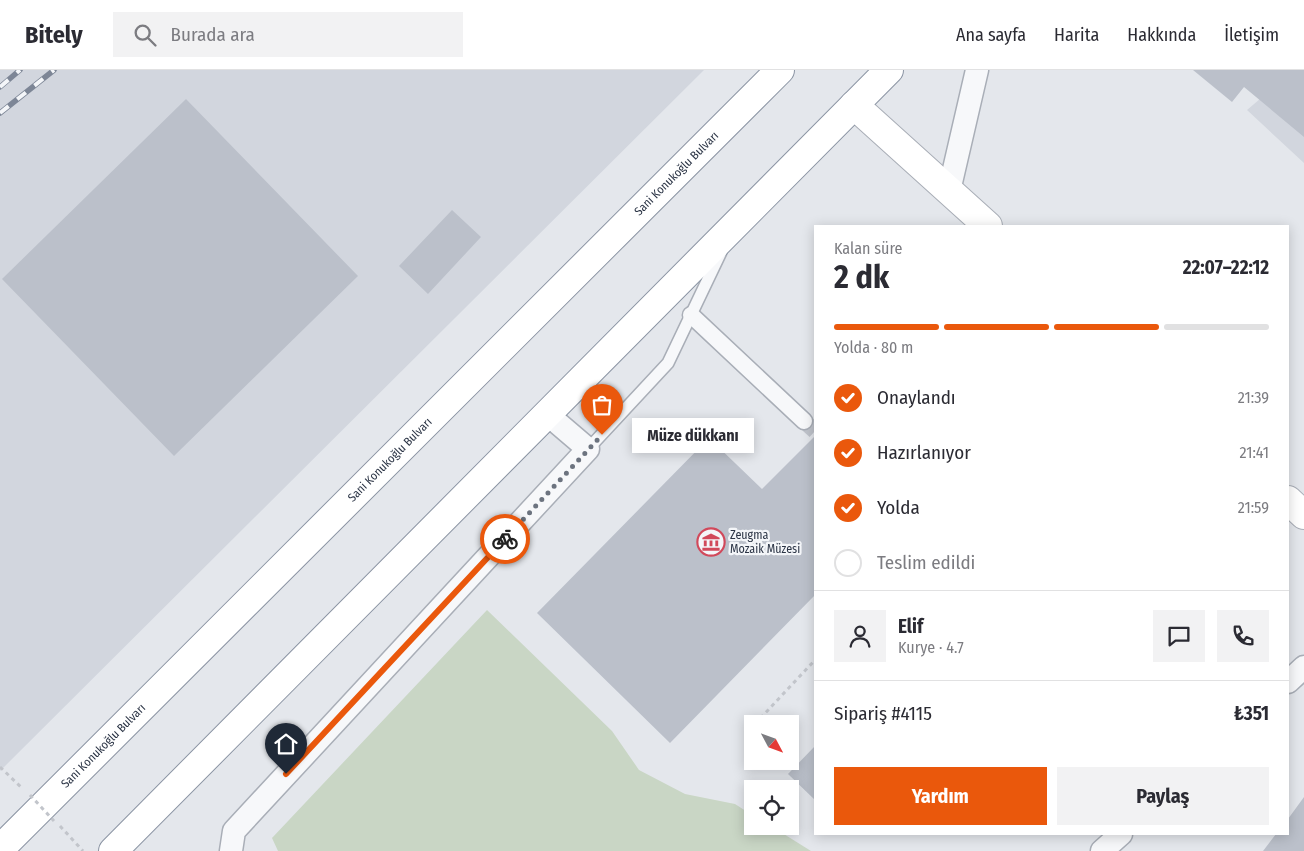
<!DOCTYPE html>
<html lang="tr">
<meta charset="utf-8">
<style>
:root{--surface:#fff;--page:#f2f2f3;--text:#2b2b33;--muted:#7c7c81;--line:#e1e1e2;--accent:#ea580c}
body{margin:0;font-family:"Fira Sans Condensed",sans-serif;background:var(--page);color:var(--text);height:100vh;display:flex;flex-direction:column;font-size:19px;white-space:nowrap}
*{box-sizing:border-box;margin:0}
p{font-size:16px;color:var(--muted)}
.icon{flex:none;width:28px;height:28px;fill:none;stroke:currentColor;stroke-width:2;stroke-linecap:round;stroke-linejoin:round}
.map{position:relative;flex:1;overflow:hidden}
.panel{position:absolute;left:814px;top:155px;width:475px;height:610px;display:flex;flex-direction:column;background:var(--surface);border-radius:0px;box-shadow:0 2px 12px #0003}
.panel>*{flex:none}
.needle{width:32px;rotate:131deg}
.fabs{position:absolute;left:744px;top:645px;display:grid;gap:10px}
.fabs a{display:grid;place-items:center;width:55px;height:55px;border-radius:0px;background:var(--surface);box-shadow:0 2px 12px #0003;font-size:25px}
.pin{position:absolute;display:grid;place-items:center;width:42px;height:42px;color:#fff;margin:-51px -21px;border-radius:50% 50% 50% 0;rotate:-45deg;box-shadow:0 0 5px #0007}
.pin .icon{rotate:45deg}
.courier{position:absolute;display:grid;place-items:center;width:50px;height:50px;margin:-25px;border:4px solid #ea580c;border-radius:50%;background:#fff;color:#222;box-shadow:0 1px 6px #0007}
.bubble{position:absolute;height:35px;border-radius:0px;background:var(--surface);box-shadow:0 2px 12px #0003;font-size:16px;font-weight:700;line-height:35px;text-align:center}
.summary em{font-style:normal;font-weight:700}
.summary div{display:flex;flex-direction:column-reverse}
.summary{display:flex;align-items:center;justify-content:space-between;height:85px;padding:0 20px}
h1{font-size:32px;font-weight:700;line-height:38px}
.bar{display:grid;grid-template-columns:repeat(4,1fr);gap:8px 5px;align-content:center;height:60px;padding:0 20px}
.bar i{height:6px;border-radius:4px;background:var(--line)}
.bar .current{background:var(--accent)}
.bar p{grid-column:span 4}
.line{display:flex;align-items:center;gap:12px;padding:0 20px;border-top:1px solid var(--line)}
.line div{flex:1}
.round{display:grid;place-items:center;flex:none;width:52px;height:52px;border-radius:0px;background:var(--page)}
ol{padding:0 20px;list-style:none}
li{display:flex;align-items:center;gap:15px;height:55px}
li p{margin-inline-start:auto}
li .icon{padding:5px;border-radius:50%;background:var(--accent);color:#fff;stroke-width:4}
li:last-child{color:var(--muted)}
li i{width:28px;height:28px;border:2px solid var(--line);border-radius:50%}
.button{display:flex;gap:10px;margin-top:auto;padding:10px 20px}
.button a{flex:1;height:58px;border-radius:0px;background:var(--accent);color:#fff;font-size:20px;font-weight:700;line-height:58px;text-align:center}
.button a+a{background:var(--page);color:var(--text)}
header{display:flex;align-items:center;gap:30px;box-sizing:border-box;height:70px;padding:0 25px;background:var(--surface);border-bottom:1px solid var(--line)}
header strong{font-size:24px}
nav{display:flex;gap:28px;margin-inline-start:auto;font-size:18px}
.search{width:350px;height:45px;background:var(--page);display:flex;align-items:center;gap:12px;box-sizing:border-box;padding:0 18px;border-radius:0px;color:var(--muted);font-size:19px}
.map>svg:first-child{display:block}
.built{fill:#d2d6de}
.green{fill:#c9d6c5}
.building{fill:#bbc0ca}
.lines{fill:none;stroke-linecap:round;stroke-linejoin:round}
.pedestrian-tunnel{stroke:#bfc3cb;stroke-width:16;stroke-dasharray:16 8;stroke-linecap:butt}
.service-casing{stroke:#a9aeb7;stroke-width:14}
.pedestrian-casing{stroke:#a9aeb7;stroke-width:19}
.minor-casing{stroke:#a9aeb7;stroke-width:25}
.secondary-casing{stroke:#a9aeb7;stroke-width:30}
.trunk-casing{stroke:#8b94a3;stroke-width:30}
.path{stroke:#c2c5cb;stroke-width:3;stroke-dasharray:4 4;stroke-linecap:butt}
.service{stroke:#f7f8fa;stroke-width:11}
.pedestrian{stroke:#f7f8fa;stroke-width:16}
.minor{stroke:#f7f8fa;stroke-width:22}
.secondary{stroke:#fff;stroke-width:28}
.trunk{stroke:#fff;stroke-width:28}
.rail-casing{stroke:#7d8696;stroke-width:5.5}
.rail{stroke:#f4f6f9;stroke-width:4;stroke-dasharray:11;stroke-linecap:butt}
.path-bridge{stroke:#c2c5cb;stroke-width:3;stroke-dasharray:4 4;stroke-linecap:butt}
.done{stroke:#6c737f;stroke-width:5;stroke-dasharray:0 9}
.route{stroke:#ea580c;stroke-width:6}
.labels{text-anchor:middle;stroke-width:4.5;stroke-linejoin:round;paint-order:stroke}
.street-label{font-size:12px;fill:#2b3445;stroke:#f4f6f9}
.poi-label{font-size:12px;fill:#2b3445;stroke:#f4f6f9;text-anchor:start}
</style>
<header>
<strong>Bitely</strong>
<div class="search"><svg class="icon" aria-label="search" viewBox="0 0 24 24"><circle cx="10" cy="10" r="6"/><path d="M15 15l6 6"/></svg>Burada ara</div>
<nav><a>Ana sayfa</a><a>Harita</a><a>Hakkında</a><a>İletişim</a></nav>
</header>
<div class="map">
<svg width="1304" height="781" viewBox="0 0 1304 781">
<rect width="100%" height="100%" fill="#e4e7ec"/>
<path class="built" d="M 0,0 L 704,0 L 0,701 Z
M 1294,0 L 1304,0 L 1304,93 L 1247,40 Z"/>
<path class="green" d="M 487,540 L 612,661 L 639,700 L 685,724 L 735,734 L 752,745 L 752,756 L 771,756 L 811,781 L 278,781 L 272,768 Z"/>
<path class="building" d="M 1193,0 L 1304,0 L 1304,67 L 1244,17 L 1232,32 Z
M 186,29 L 358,206 L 174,386 L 2,209 Z
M 452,140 L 481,167 L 428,224 L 399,196 Z
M 815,366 L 815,525 L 670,673 L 537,543 L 709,368 L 762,419 Z
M 815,676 L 815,730 L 788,704 Z
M 1304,727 L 1304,781 L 1263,781 L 1276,764 L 1288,764 L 1288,749 Z"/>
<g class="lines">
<path class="pedestrian-tunnel" d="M 804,351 L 815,361"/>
<g class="service-casing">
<path id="service" d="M 588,379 L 668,293 L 721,182"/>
</g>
<g class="pedestrian-casing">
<path id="pedestrian" d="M 691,245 L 804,351"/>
</g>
<g class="minor-casing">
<path id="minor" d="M 949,121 L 977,0
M 1288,612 L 1304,597
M 231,781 L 234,761 L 588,379 L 547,344
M 1102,781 L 1121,764"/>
</g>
<g class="secondary-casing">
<path id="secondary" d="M 854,35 L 988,156
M 1288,430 L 1304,445"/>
</g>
<g class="trunk-casing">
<g id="trunk">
<path id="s1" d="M 0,779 L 780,0"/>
<path d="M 113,781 L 889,0"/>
</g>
</g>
<path class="path" d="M 755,654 L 815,590
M 745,665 L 752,657
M 0,697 L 22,718
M 60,756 L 83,781"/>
<use href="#service" class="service"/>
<use href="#pedestrian" class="pedestrian"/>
<use href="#minor" class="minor"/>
<use href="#secondary" class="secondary"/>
<use href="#trunk" class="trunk"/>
<g class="rail-casing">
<path id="rail" d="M 0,17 L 20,0
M 0,43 L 54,0"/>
</g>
<use href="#rail" class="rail"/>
<path class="path-bridge" d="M 30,725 L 54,751"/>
</g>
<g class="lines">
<path class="done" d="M 505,469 L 602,365"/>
<path class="route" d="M 286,704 L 505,469"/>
</g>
<defs>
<g id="museum-ring" transform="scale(1.4375)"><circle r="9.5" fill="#f4f6f9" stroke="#d1495b" stroke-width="1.5"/><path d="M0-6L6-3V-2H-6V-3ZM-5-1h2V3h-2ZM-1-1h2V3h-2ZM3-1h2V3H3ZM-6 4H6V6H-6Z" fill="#d1495b"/></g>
</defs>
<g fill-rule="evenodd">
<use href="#museum-ring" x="711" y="472"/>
</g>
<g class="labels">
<g class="street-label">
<text dy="4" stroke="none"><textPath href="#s1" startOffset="956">Sani Konukoğlu Bulvarı</textPath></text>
<text dy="4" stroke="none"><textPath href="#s1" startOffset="551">Sani Konukoğlu Bulvarı</textPath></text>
<text dy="4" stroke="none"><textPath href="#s1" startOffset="146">Sani Konukoğlu Bulvarı</textPath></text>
</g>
<g class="poi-label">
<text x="730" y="469">Zeugma<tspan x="730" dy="14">Mozaik Müzesi</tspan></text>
</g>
</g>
</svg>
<div class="fabs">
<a><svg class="needle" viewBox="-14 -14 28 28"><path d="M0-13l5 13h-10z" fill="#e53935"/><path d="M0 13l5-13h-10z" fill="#7c7c81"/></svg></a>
<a><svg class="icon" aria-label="locate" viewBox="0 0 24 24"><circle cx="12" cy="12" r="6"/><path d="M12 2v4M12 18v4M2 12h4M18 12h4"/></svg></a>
</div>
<div class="pin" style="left:602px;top:365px;background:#ea580c"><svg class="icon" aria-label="bag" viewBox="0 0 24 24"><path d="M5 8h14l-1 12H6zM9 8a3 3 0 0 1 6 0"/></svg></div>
<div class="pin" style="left:286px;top:704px;background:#1f2937"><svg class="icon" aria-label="home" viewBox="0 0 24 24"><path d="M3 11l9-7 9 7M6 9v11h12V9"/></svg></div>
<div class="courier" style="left:505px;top:469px"><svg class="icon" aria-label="bike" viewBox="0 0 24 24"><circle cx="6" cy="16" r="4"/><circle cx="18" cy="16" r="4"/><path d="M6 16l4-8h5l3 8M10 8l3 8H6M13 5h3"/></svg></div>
<div class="bubble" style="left:632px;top:348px;width:122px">Müze dükkanı</div>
<section class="panel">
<div class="summary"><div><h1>2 dk</h1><p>Kalan süre</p></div><em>22:07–22:12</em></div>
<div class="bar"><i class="current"></i><i class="current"></i><i class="current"></i><i></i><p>Yolda · 80 m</p></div>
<ol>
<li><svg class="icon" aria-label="check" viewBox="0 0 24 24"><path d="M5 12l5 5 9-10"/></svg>Onaylandı<p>21:39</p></li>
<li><svg class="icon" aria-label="check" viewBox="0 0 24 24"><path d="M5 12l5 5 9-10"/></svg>Hazırlanıyor<p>21:41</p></li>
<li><svg class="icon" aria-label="check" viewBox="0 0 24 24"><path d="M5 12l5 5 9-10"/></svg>Yolda<p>21:59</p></li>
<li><i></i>Teslim edildi</li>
</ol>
<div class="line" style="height:90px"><a class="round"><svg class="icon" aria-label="person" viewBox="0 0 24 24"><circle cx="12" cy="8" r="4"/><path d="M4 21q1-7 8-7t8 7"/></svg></a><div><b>Elif</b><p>Kurye · 4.7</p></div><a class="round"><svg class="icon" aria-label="chat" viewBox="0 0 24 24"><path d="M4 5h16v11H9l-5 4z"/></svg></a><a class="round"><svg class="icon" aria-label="phone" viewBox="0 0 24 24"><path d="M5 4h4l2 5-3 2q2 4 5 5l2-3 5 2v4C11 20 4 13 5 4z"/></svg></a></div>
<div class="line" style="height:65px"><div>Sipariş #4115</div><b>₺351</b></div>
<div class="button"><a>Yardım</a><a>Paylaş</a></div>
</section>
</div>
